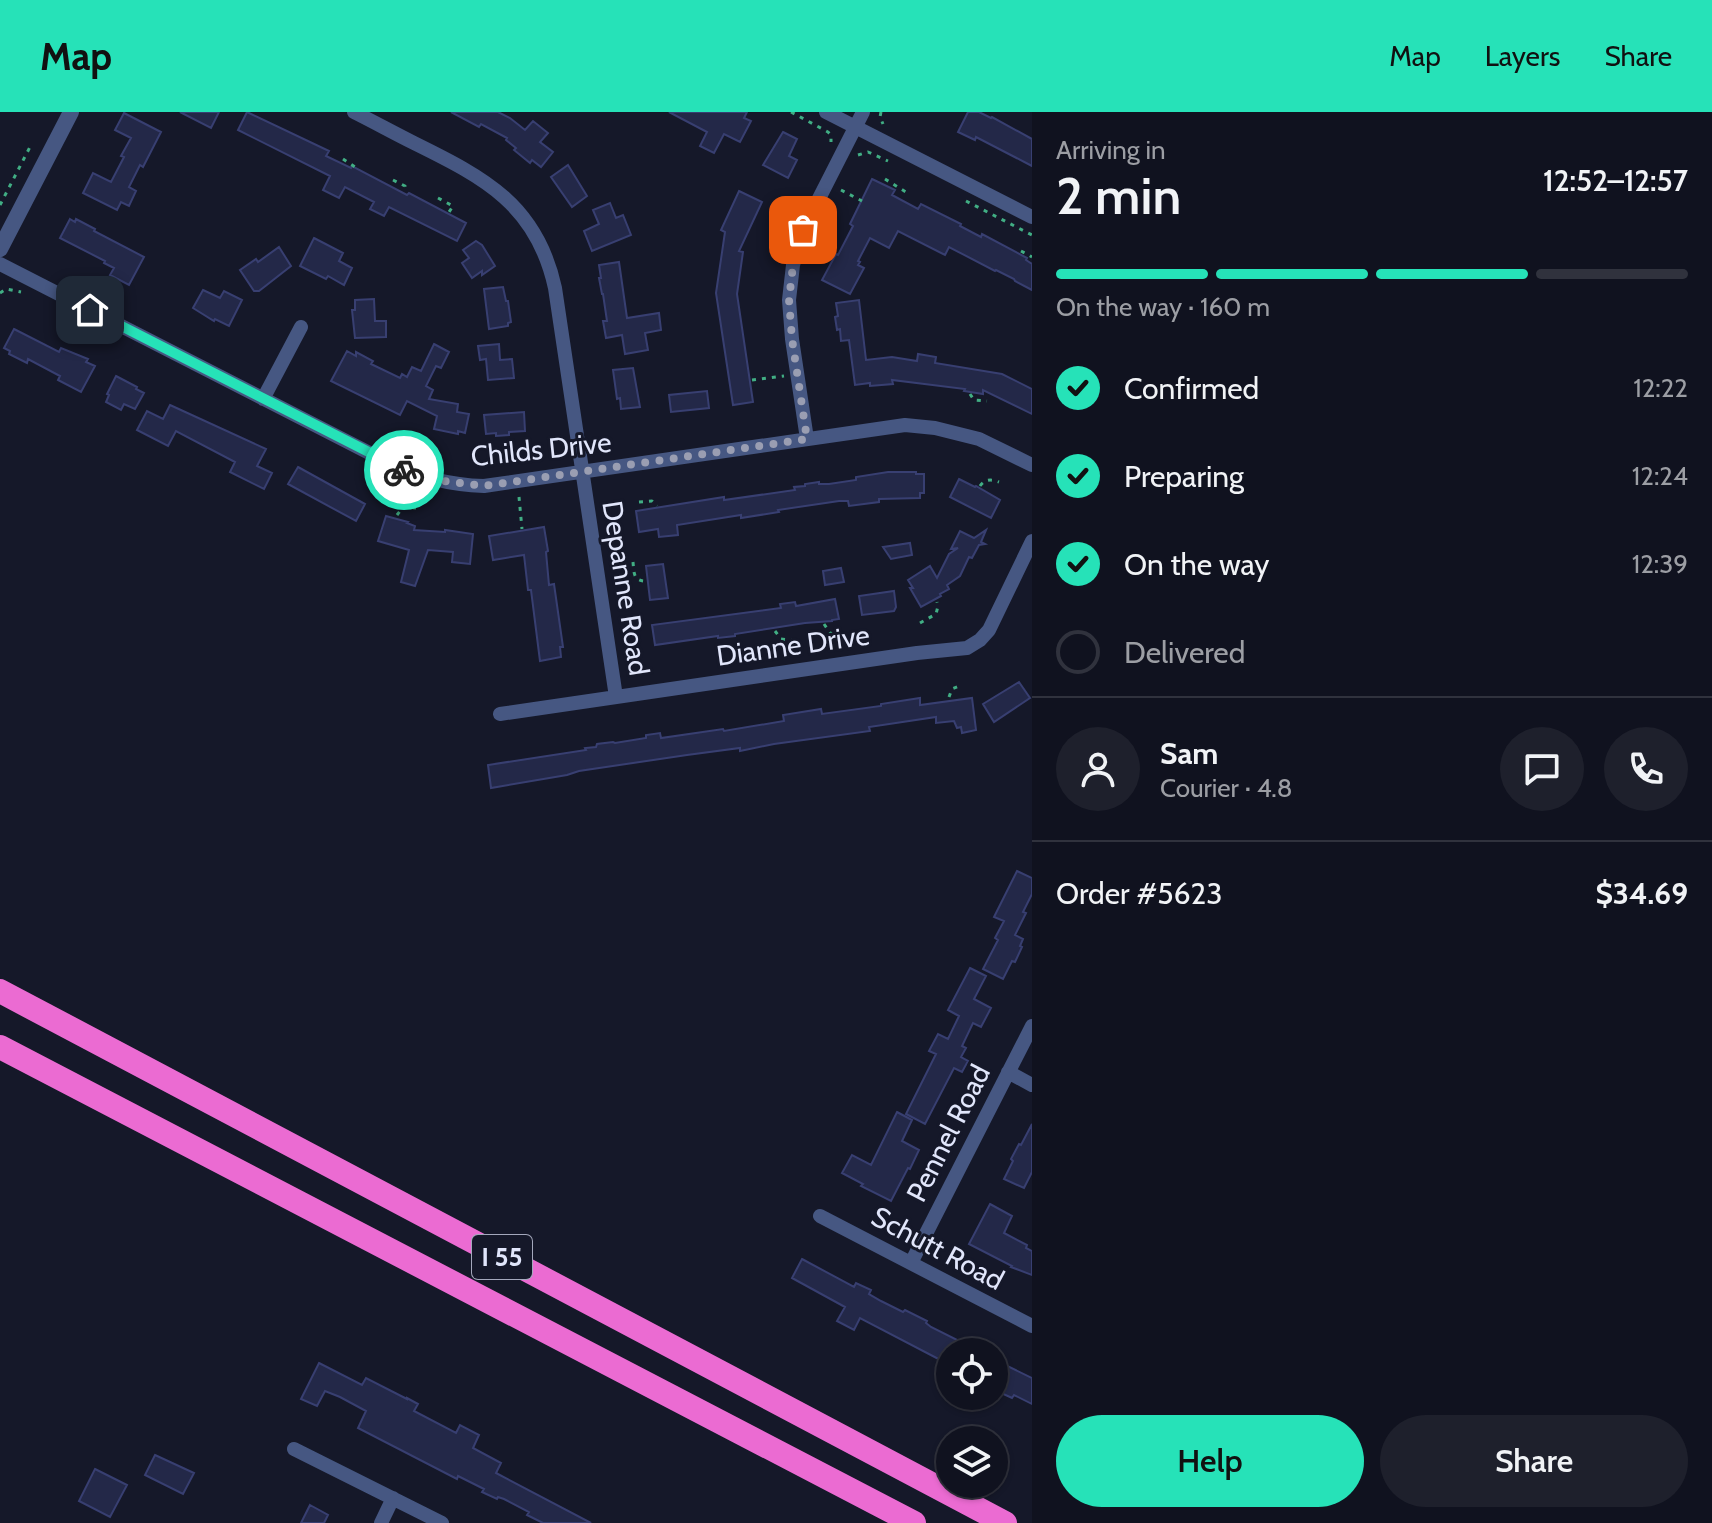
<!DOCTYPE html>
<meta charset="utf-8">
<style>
:root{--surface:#10121f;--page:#1e202c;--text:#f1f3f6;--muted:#9c9ea4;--line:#30323d;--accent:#26e2b8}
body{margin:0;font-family:Cabin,sans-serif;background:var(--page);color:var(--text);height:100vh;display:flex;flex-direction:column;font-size:30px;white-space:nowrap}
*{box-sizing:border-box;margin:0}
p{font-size:26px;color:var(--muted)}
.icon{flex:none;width:44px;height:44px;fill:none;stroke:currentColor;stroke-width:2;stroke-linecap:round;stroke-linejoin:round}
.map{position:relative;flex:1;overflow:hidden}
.details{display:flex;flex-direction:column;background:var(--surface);width:680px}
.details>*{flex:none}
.controls{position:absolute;left:936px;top:1226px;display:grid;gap:16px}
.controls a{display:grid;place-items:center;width:72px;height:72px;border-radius:50%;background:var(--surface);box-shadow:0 2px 6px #0004,0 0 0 2px var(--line);font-size:40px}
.pin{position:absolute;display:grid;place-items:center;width:68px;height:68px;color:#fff;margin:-34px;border-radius:16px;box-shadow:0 4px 12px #0006}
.courier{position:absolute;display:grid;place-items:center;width:80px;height:80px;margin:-40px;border:6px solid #26e2b8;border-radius:50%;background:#fff;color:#222;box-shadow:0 2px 10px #0007}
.overview em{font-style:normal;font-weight:600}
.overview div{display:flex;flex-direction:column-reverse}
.overview{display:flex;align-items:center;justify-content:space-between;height:136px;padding:0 24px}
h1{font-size:52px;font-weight:600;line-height:60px}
.bar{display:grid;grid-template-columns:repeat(4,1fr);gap:12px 8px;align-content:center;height:96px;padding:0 24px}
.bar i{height:10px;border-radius:6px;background:var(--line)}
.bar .active{background:var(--accent)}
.bar p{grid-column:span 4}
.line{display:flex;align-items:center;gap:20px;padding:0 24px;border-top:2px solid var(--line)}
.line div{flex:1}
.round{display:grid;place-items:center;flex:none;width:84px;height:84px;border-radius:42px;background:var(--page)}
ol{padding:0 24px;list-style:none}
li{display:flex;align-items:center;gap:24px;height:88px}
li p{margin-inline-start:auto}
li .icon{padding:8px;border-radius:50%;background:var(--accent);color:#111;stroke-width:4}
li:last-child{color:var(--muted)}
li i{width:44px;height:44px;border:4px solid var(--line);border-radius:50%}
.cta{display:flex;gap:16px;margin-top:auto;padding:16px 24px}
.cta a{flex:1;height:92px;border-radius:48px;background:var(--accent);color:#111;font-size:32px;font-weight:600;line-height:92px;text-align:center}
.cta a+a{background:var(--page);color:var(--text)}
header{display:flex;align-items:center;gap:48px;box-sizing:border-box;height:112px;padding:0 40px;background:var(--accent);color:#111}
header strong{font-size:38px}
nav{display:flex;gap:44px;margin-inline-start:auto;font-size:28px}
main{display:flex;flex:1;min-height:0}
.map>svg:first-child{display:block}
.building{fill:#232848;stroke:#383f71;stroke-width:2}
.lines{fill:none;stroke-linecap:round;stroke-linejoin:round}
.path{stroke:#41ae84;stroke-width:3;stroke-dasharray:4 6;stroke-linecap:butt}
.minor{stroke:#465782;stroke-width:14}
.tertiary{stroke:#465782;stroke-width:16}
.motorway{stroke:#eb6bd2;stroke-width:24}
.done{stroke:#9a9eb2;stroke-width:8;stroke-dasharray:0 14.4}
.route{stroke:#26e2b8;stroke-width:10}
.labels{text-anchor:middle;stroke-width:6;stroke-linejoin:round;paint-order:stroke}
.shield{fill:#151829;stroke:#a4a8bc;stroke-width:2}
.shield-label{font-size:26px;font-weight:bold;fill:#e1e6fb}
.street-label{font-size:28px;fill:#e1e6fb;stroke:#151829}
</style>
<header>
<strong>Map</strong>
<nav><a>Map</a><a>Layers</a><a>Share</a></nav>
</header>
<main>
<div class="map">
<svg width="1032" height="1411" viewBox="0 0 1032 1411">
<rect width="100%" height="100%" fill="#151829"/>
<path class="building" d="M 180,0 L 219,0 L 211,16 Z
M 247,0 L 329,39 L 326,44 L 351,56 L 352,54 L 407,83 L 409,81 L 466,111 L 457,129 L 389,95 L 384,104 L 370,97 L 374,90 L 345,75 L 339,86 L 323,78 L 330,64 L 238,18 Z
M 451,0 L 498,0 L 510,6 L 525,18 L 533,9 L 548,21 L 540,30 L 553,40 L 541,55 L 532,48 L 530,51 L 514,38 L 516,36 L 506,28 L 507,26 L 481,12 L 479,15 Z
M 669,0 L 747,0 L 744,6 L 751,9 L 740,30 L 724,22 L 714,41 L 700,34 L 707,20 Z
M 968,0 L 979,0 L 991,6 L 992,5 L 1032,27 L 1032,54 L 976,25 L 975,28 L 958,20 Z
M 124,1 L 161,20 L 143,55 L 140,53 L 129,75 L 136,79 L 129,94 L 121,90 L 117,98 L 83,81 L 93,61 L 111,70 L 124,45 L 121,44 L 131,26 L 115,18 Z
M 783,20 L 797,27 L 789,44 L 797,48 L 788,66 L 763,53 Z
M 568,53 L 587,84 L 572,95 L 551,65 Z
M 872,67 L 895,78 L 892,83 L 918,97 L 921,92 L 961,112 L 960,114 L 981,125 L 982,122 L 1027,146 L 1026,148 L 1032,152 L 1032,178 L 1015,169 L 1014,167 L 996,158 L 995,159 L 949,135 L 945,143 L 898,119 L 889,136 L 870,126 L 858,149 L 860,150 L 858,153 L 864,156 L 850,182 L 822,168 L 836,142 L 838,143 L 853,114 L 850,112 Z
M 739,79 L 762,90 L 739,139 L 743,140 L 737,182 L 753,290 L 733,293 L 716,181 L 725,120 L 721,118 Z
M 610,91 L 616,106 L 623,103 L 631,123 L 592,139 L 584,119 L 599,112 L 593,98 Z
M 70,107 L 75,110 L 76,107 L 95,117 L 94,119 L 144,145 L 129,173 L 110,163 L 114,156 L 104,151 L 105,149 L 60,126 Z
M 314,126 L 343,141 L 339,149 L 352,156 L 344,173 L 328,164 L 326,167 L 300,154 Z
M 476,129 L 482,133 L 495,154 L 482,163 L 482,159 L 472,166 L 462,151 L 469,146 L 463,138 Z
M 279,135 L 291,154 L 259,179 L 254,179 L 240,158 L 256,147 L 258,150 Z
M 619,150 L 627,206 L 659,201 L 661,218 L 645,221 L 648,238 L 625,242 L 622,223 L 606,226 L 603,209 L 607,209 L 603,182 L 602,182 L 599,166 L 601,166 L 599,153 Z
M 503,175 L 506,189 L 508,189 L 511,210 L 508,211 L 508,214 L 489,217 L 484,177 Z
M 203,178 L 220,186 L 224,179 L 242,188 L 229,214 L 215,207 L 214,209 L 193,196 Z
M 374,187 L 375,209 L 386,209 L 386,225 L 355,226 L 352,198 L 355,198 L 355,188 Z
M 859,188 L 866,248 L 892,245 L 917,249 L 918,242 L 936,245 L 935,251 L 1002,262 L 1032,277 L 1032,302 L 983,278 L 983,282 L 964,279 L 965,277 L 892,268 L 893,272 L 870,274 L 870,271 L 855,273 L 849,228 L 841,229 L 840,217 L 837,218 L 835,205 L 838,204 L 836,191 Z
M 14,217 L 59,240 L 61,236 L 88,247 L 86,250 L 95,254 L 81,280 L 58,268 L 60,264 L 28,247 L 27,251 L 9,242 L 10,239 L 4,236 Z
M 434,232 L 449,240 L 441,256 L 436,254 L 426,274 L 433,278 L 429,287 L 458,292 L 457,300 L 469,302 L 465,321 L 458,319 L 458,322 L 434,317 L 437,304 L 407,289 L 400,303 L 331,269 L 347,239 L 356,244 L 356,240 L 373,249 L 371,252 L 400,266 L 402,262 L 407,265 L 412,255 L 421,259 Z
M 499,232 L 500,248 L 512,247 L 514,266 L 488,268 L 486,247 L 480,248 L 478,234 Z
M 633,256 L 640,295 L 621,297 L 620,286 L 617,287 L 613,258 Z
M 116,264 L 137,275 L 136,277 L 144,281 L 135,297 L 124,292 L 121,298 L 106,290 L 109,283 L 107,282 Z
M 707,279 L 709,296 L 671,300 L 669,283 Z
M 170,293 L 266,337 L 257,354 L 272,361 L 264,377 L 230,360 L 235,350 L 176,319 L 168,334 L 137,318 L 147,299 L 163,307 Z
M 524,300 L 525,319 L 509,320 L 509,323 L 496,324 L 496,321 L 486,322 L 484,303 Z
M 298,355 L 365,392 L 356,409 L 288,372 Z
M 888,360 L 916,360 L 916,362 L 924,362 L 924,381 L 920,381 L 920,386 L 879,387 L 879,390 L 849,394 L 848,389 L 839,389 L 778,398 L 779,400 L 741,406 L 741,403 L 677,413 L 678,423 L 659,425 L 658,417 L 639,420 L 636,399 L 724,385 L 724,388 L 795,378 L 794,375 L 805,374 L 805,372 L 819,370 L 819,372 L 829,372 L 856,368 L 856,365 Z
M 959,367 L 975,375 L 976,374 L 1000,388 L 991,406 L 950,385 Z
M 386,404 L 408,410 L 407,411 L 415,414 L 414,418 L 445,420 L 445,418 L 473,422 L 470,452 L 452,450 L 453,440 L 428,438 L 415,474 L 401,470 L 409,438 L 378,429 Z
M 544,415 L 548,439 L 546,440 L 549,473 L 554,472 L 563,535 L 560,535 L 561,545 L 540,549 L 531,478 L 528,478 L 524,443 L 493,448 L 489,424 Z
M 986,418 L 981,430 L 985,432 L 979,433 L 972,446 L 969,445 L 960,464 L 947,473 L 949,477 L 940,482 L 941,484 L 921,495 L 910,476 L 913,476 L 908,468 L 930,454 L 937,466 L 949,442 L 958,436 L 951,437 L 960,419 L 974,426 Z
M 910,431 L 912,443 L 891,447 L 883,435 Z
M 663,452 L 668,486 L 650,488 L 646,454 Z
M 841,456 L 844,470 L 825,473 L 823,459 Z
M 894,479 L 896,495 L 894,499 L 862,503 L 859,484 Z
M 835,487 L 839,507 L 832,508 L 832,509 L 805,511 L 735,522 L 735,524 L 718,526 L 718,524 L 655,533 L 652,513 L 781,496 L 780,492 L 795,490 L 796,494 Z
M 1019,570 L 1030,586 L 994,610 L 983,592 Z
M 920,586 L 920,593 L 972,586 L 976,618 L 962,621 L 961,615 L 957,616 L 954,609 L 936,611 L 936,605 L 869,615 L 870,619 L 774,632 L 740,639 L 740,636 L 687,643 L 579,659 L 567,663 L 491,676 L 488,653 L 586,638 L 585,636 L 596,635 L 597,632 L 613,630 L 615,631 L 646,626 L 646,623 L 660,621 L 661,626 L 723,617 L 724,619 L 784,609 L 783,603 L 821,597 L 822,602 L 881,594 L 881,592 Z
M 1017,759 L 1032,766 L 1032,782 L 1023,800 L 1026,801 L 1015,823 L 1023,827 L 1020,834 L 1022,835 L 1015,850 L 1012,849 L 1003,867 L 983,857 L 998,828 L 995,826 L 1004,809 L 994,805 Z
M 970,856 L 986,864 L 974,887 L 991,896 L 981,915 L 973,911 L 962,934 L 966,936 L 961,945 L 968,949 L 962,960 L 954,956 L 925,1012 L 906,1002 L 936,942 L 929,939 L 938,922 L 948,927 L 959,904 L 948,898 Z
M 897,1000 L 912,1008 L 902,1029 L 919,1038 L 910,1057 L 908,1056 L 891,1089 L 861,1074 L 863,1072 L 842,1061 L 852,1043 L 871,1053 Z
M 1032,1012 L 1032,1060 L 1024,1076 L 1004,1067 L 1013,1049 L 1011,1047 L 1019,1032 L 1021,1033 Z
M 990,1092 L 1012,1104 L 1004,1121 L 1027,1133 L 1026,1136 L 1032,1139 L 1032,1163 L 1011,1155 L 1012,1154 L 969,1132 Z
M 802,1147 L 854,1175 L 856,1171 L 871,1178 L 869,1182 L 881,1189 L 903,1200 L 905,1198 L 927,1209 L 926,1211 L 931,1215 L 981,1240 L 950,1240 L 950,1253 L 860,1206 L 854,1218 L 837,1209 L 845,1195 L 792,1166 Z
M 319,1251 L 362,1273 L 366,1266 L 407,1287 L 407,1286 L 418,1292 L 414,1299 L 456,1321 L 460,1313 L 479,1323 L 473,1336 L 501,1351 L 496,1361 L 591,1411 L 543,1411 L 527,1403 L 529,1400 L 504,1387 L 498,1385 L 497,1387 L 482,1380 L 484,1377 L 458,1364 L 457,1367 L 358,1316 L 366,1299 L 340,1285 L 325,1279 L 317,1294 L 301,1287 Z
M 1001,1251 L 1032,1266 L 1032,1292 L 1014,1283 L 1012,1286 L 999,1280 L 1001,1277 L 994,1273 L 994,1252 L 999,1255 Z
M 155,1343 L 194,1361 L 183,1382 L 145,1363 Z
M 95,1357 L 127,1373 L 110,1405 L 79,1389 Z
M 310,1393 L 328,1403 L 324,1411 L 301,1411 Z"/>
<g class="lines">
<path class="path" d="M 791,0 L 828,20 L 831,23 L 831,30
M 881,0 L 880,5 L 883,12
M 858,43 L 868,40 L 888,49
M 343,47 L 355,55
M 885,67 L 909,82
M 393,68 L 405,74 L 403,79
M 841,78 L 862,89
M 438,86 L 453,94 L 449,100
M 966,89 L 1032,123
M 0,93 L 31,33
M 792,105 L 801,87
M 779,138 L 787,115
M 1021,139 L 1032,145
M 0,181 L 6,177 L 21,180
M 752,268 L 784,264
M 970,282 L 974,288 L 987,289
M 980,374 C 985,367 991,367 999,370
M 519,385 L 522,417
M 639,390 L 652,389 L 657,394
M 397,403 L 403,395 L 416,396
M 633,450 C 634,460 633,469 645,469
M 920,511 L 936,502 L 938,494 L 937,490
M 824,512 L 831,522 L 845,523
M 775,519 L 781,527 L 796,529
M 949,585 L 952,577 L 962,573"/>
<path class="minor" d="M 354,0 C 374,10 394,21 414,31 C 485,66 537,93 555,176 L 616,585
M 826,0 L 1032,105
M 0,152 L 387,350 C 418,365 450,373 484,374 L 905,313 L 935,316 L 979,327 L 1032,353
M 263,287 L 301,215
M 807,327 L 792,227 L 789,188 L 793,153 L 803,118 L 863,0
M 500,602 L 917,541 L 967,536 L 980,528 L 989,518 L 1032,429
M 1008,960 L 1032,973
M 820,1104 L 1032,1214
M 911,1151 L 1032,914
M 294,1337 L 442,1411
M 381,1411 L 393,1386"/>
<path class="tertiary" d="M 0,137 L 71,0"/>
<path class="motorway" d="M 0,879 L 1005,1411
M 0,935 L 914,1411"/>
</g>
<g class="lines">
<path class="done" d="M 404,358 L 436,368 L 484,374 L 807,327 L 792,227 L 789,188 L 793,153 L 803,118"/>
<path class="route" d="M 90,198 L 404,358"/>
</g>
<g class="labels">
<rect class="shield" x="472" y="1123" width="60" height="44" rx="6"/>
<g class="shield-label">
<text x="502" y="1154">I 55</text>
</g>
<g class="street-label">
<text transform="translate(541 337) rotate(-6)" y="10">Childs Drive</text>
<text transform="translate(626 476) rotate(81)" y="10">Depanne Road</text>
<text transform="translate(793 533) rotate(-8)" y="10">Dianne Drive</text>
<text transform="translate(948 1021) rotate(-63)" y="10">Pennel Road</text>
<text transform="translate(938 1136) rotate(28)" y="10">Schutt Road</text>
</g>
</g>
</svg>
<div class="controls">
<a><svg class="icon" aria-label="locate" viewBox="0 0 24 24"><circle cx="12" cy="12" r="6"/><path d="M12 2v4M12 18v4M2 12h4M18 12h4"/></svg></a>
<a><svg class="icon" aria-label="layers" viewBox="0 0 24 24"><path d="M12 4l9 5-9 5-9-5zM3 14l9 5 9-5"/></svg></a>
</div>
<div class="pin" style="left:803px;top:118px;background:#ea580c"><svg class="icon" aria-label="bag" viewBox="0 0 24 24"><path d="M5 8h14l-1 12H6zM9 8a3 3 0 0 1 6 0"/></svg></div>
<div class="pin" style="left:90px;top:198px;background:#1f2937"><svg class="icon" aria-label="home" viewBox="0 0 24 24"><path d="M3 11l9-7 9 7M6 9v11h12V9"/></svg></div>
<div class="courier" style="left:404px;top:358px"><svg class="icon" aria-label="bike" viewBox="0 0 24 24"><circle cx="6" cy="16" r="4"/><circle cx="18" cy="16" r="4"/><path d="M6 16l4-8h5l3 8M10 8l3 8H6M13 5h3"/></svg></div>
</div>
<section class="details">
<div class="overview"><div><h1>2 min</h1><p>Arriving in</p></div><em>12:52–12:57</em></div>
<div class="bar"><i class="active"></i><i class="active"></i><i class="active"></i><i></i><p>On the way · 160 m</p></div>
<ol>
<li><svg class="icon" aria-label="check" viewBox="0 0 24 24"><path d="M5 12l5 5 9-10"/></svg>Confirmed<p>12:22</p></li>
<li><svg class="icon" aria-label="check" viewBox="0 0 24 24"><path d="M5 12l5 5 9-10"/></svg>Preparing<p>12:24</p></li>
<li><svg class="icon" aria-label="check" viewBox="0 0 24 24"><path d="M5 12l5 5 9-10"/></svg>On the way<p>12:39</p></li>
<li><i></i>Delivered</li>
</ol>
<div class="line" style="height:144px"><a class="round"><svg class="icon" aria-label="person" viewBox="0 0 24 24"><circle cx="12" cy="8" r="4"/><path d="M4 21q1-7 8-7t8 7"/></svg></a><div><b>Sam</b><p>Courier · 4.8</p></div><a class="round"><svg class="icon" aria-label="chat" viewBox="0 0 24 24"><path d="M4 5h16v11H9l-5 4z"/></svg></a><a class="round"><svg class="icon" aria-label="phone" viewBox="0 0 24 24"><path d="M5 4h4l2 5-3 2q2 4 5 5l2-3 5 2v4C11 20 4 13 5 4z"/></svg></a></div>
<div class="line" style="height:104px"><div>Order #5623</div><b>$34.69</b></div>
<div class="cta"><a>Help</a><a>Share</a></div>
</section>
</main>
